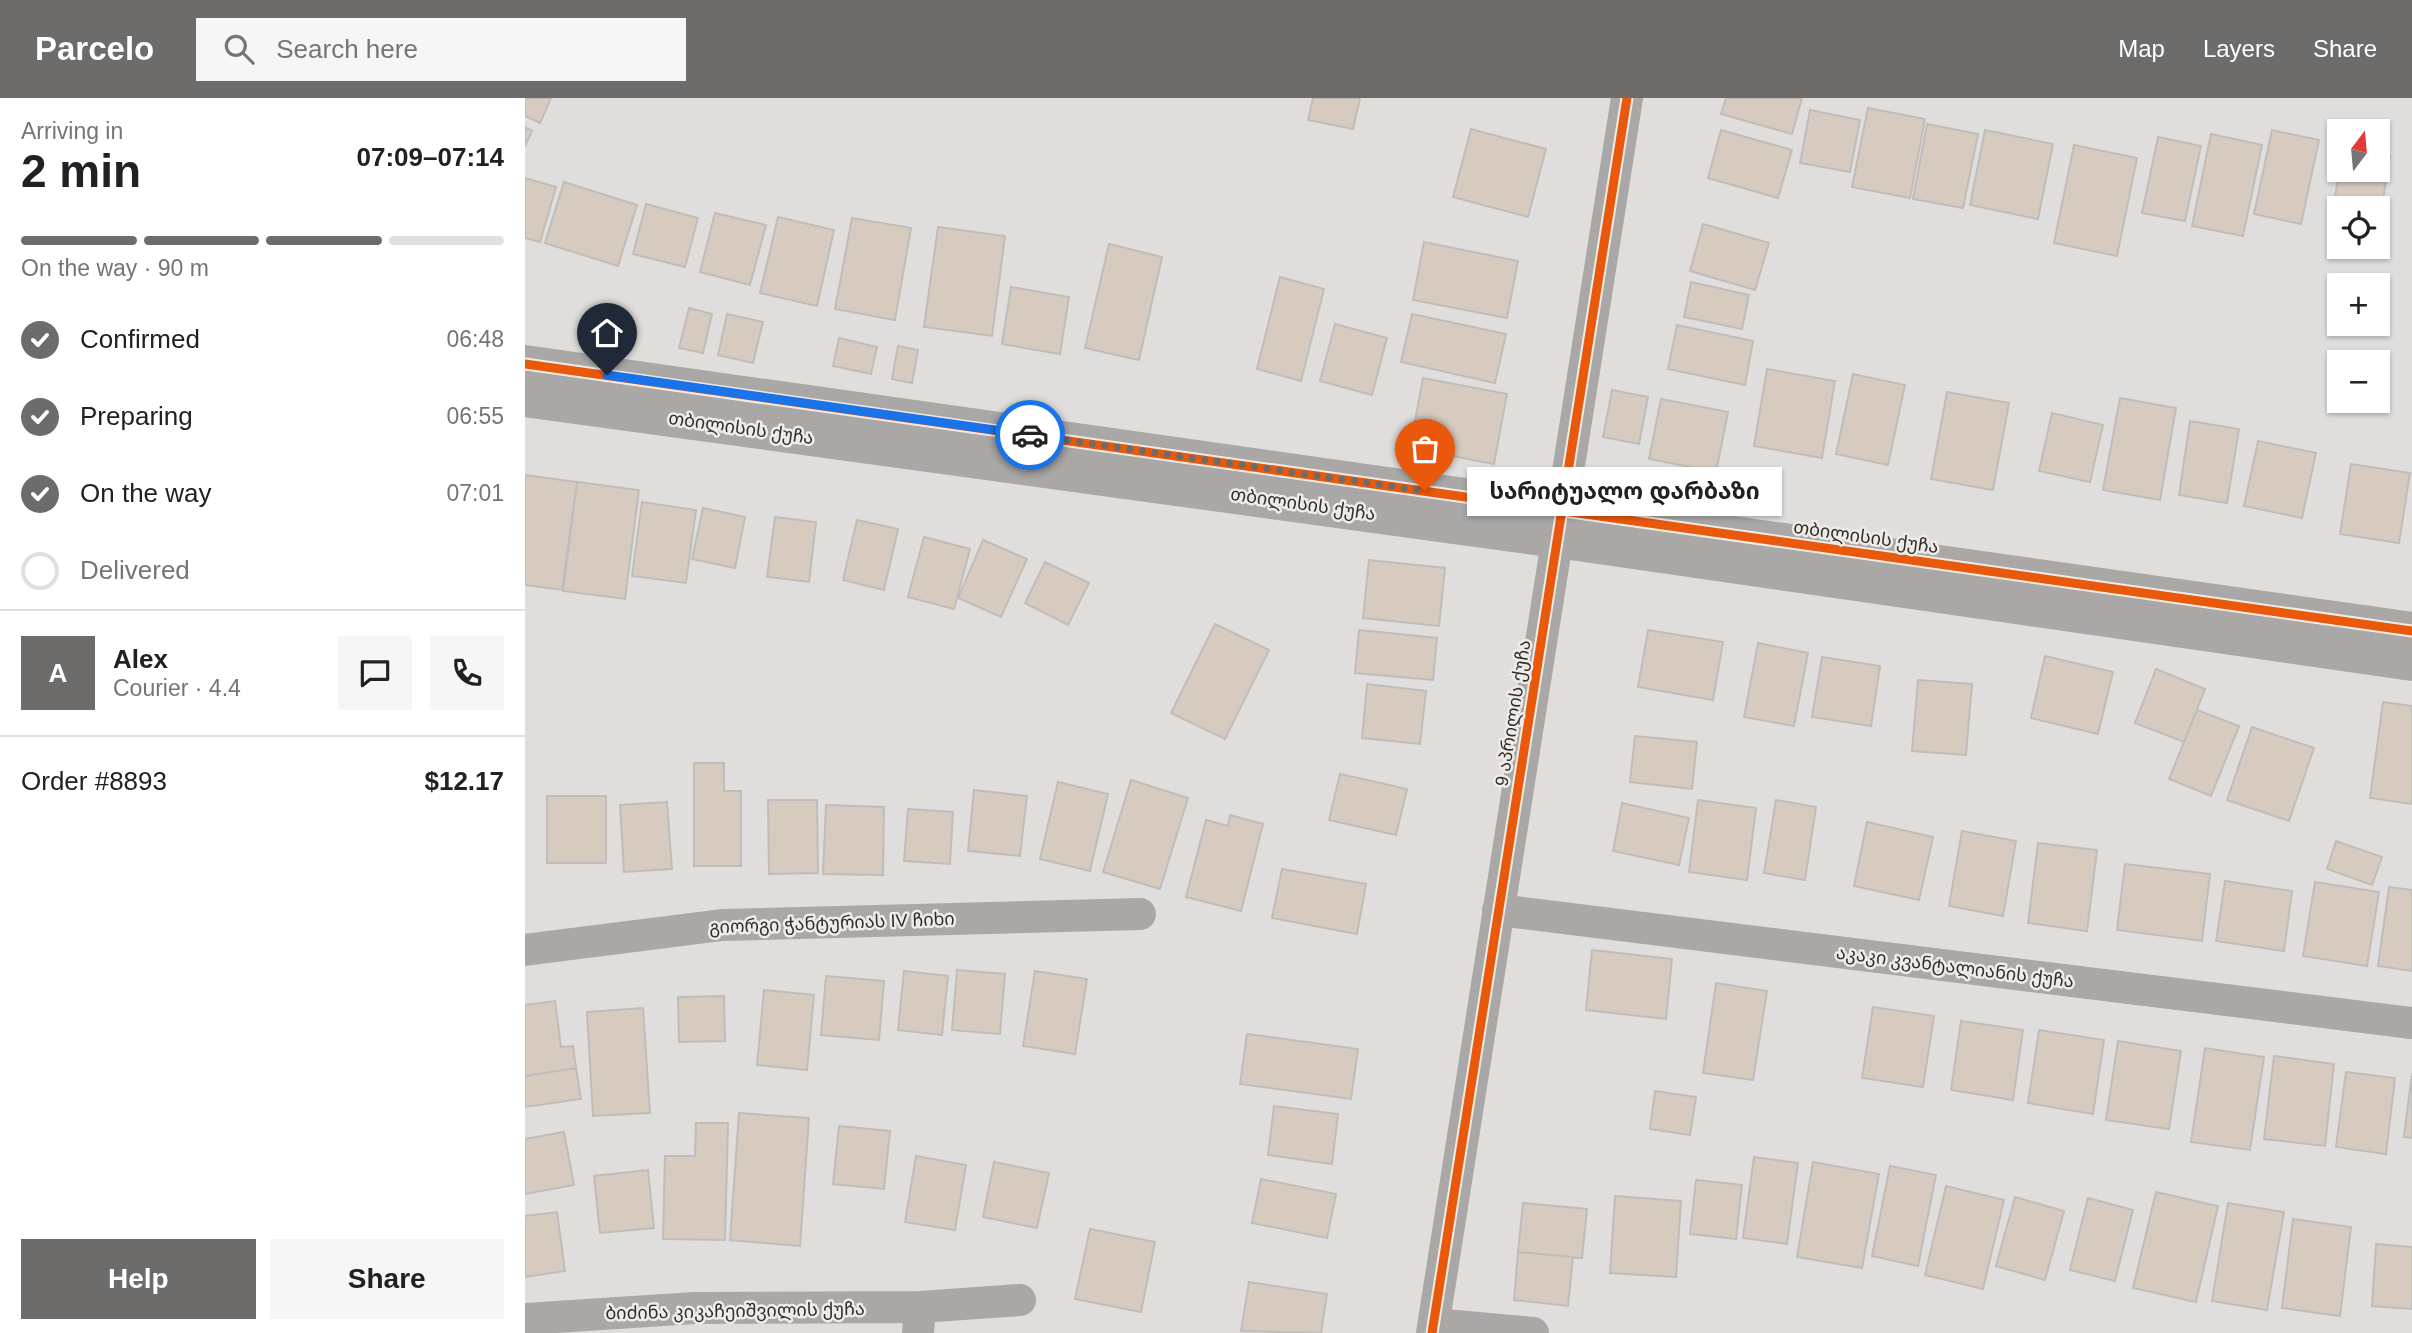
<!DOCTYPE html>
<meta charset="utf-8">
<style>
:root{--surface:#fff;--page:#f6f6f6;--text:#202124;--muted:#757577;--line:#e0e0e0;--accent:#6e6c6a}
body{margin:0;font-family:Arial,"Noto Sans Georgian",sans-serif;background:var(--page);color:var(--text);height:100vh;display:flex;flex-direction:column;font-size:26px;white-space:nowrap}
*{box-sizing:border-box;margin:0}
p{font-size:23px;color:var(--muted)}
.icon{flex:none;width:38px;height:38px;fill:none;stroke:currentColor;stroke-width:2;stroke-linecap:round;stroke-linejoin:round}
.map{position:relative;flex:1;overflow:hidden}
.sheet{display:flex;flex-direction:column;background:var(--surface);width:525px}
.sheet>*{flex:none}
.needle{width:46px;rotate:16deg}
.tools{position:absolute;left:1802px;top:21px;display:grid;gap:14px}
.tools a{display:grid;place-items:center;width:63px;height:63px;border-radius:0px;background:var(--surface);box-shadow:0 2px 5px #0004;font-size:35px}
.pin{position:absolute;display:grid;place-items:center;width:60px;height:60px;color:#fff;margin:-72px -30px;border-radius:50% 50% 50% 0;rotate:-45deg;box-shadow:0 0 7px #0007}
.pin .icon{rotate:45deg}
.courier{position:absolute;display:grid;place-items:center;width:70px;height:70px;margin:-35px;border:5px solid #1a73e8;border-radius:50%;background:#fff;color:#222;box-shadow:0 2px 9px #0007}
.bubble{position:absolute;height:49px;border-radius:0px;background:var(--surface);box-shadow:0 2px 5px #0004;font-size:23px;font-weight:700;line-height:49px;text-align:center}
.overview em{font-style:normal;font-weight:700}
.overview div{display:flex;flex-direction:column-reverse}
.overview{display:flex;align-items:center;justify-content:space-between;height:119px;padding:0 21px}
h1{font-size:46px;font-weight:700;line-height:52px}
.bar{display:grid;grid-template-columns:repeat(4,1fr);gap:10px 7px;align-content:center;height:84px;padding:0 21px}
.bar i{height:9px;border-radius:5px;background:var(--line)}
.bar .selected{background:var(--accent)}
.bar p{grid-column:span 4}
.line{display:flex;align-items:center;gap:18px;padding:0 21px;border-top:2px solid var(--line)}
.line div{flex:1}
.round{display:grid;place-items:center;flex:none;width:74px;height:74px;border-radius:0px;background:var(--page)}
ol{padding:0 21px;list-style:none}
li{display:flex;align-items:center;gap:21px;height:77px}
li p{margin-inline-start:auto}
li .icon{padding:7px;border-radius:50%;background:var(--accent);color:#fff;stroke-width:4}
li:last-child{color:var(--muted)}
li i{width:38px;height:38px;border:4px solid var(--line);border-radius:50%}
.primary-button{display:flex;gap:14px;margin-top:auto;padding:14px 21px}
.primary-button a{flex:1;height:80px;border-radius:0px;background:var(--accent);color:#fff;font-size:28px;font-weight:700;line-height:80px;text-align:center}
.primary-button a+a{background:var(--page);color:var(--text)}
header{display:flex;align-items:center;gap:42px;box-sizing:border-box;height:98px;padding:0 35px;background:var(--accent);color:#fff}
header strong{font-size:33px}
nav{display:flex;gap:38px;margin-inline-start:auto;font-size:24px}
.search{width:490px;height:63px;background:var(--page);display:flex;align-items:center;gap:18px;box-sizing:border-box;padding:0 24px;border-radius:0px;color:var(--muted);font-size:26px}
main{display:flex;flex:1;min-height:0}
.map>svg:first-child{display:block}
.building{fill:#d7cabf;stroke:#bebdbc;stroke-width:2}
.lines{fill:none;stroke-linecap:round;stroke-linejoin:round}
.minor{stroke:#aaa8a7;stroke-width:32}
.tertiary{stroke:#aaa8a7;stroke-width:38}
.cycleway-casing{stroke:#efebe7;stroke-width:13}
.cycleway{stroke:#e8590c;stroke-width:9}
.done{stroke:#6e6c6a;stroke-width:7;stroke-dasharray:0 12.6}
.route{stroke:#1a73e8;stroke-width:9}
.labels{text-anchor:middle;stroke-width:5;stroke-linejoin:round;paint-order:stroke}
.street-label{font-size:18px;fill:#302e2d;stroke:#efebe7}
</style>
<header>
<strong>Parcelo</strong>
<div class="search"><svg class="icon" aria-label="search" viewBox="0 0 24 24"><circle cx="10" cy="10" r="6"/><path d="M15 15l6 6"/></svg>Search here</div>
<nav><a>Map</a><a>Layers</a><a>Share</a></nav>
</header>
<main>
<section class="sheet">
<div class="overview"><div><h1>2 min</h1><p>Arriving in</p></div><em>07:09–07:14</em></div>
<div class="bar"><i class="selected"></i><i class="selected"></i><i class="selected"></i><i></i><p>On the way · 90 m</p></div>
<ol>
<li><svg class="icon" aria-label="check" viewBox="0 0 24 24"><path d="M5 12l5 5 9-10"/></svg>Confirmed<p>06:48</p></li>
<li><svg class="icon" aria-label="check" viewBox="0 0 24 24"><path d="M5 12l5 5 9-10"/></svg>Preparing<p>06:55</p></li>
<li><svg class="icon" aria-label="check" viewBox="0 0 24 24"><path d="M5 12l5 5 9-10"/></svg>On the way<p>07:01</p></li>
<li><i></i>Delivered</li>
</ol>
<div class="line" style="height:126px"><b class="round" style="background:var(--accent);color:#fff">A</b><div><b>Alex</b><p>Courier · 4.4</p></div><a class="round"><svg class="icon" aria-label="chat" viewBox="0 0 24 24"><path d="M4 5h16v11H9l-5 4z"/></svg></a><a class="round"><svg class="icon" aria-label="phone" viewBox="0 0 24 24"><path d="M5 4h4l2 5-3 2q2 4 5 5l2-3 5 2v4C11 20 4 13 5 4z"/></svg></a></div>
<div class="line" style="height:91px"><div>Order #8893</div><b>$12.17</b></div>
<div class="primary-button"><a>Help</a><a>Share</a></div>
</section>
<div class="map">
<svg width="1887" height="1235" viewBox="0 0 1887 1235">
<rect width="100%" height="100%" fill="#e0dedc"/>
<path class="building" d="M 0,0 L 26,0 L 15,25 L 0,18 Z
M 788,0 L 835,0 L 828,31 L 783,22 Z
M 1201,0 L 1277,0 L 1267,36 L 1196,16 Z
M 1343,10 L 1400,21 L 1385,100 L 1327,89 Z
M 1285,12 L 1335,22 L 1325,74 L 1275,65 Z
M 1402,26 L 1453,36 L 1438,110 L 1388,101 Z
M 0,29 L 7,33 L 0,48 Z
M 946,31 L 1021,51 L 1003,119 L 928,99 Z
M 1196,32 L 1267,52 L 1253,100 L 1183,80 Z
M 1460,32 L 1528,46 L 1513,121 L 1445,107 Z
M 1747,32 L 1794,42 L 1776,126 L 1729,116 Z
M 1686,36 L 1737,47 L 1718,138 L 1667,128 Z
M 1633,39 L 1676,48 L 1660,123 L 1617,115 Z
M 1549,47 L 1612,60 L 1592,158 L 1529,145 Z
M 1853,57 L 1865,58 L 1856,113 L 1853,110 L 1809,105 L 1815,68 L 1815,72 L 1853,72 Z
M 0,80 L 31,89 L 15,144 L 0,140 Z
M 39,84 L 112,107 L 93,168 L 20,145 Z
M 121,106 L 173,120 L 160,169 L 108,156 Z
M 190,115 L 241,127 L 225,187 L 175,174 Z
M 253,119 L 309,132 L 292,208 L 235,195 Z
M 327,120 L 386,130 L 370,222 L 310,211 Z
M 1178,126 L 1244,145 L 1230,192 L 1165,173 Z
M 413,129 L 480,138 L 467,238 L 399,229 Z
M 899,144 L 993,163 L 982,220 L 888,202 Z
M 584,146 L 637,159 L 614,262 L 560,250 Z
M 755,179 L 799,191 L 776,283 L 732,271 Z
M 1166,184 L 1224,197 L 1217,231 L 1159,219 Z
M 486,189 L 544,199 L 535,256 L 477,246 Z
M 164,210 L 187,216 L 178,255 L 154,250 Z
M 202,216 L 238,224 L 228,265 L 193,257 Z
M 887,216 L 981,236 L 970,285 L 876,264 Z
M 810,226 L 862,240 L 847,297 L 795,283 Z
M 1152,227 L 1228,243 L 1220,287 L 1143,271 Z
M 314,240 L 352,249 L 346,276 L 308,268 Z
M 373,248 L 393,252 L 387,285 L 367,281 Z
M 1242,271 L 1310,283 L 1297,360 L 1229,348 Z
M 1328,276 L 1380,287 L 1363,367 L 1311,356 Z
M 898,280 L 982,296 L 969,366 L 885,350 Z
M 1087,292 L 1123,299 L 1114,346 L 1078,339 Z
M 1422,294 L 1484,305 L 1468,392 L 1406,381 Z
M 1595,300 L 1651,310 L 1635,402 L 1578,392 Z
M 1136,301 L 1203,314 L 1191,374 L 1124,361 Z
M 1527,315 L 1578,327 L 1565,384 L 1514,373 Z
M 1665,323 L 1714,331 L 1702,405 L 1654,397 Z
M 1733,343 L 1791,355 L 1777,420 L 1719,408 Z
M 1826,366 L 1885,375 L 1874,445 L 1815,436 Z
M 0,377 L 52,384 L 37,492 L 0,487 Z
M 52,384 L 114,392 L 100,501 L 38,493 Z
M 117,404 L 171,412 L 161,485 L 107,478 Z
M 178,410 L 220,419 L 210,470 L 167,461 Z
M 250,419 L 291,424 L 284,484 L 242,479 Z
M 332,422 L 373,431 L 359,492 L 318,482 Z
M 399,439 L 445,451 L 429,511 L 383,499 Z
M 458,442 L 502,461 L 476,519 L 433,500 Z
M 844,462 L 920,470 L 914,528 L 838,520 Z
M 520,464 L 564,485 L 543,527 L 500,505 Z
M 690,526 L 744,552 L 700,641 L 646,615 Z
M 834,532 L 912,540 L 908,582 L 830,575 Z
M 1123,532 L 1198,544 L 1188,602 L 1113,589 Z
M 1233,545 L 1283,555 L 1269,628 L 1219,619 Z
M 1520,558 L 1588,574 L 1573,636 L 1506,620 Z
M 1297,559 L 1355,568 L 1346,628 L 1287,619 Z
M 1631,571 L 1680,591 L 1659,644 L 1610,625 Z
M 1393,582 L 1447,586 L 1441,657 L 1387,653 Z
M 842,586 L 901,593 L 895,646 L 837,640 Z
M 1858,604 L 1887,608 L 1887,706 L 1845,700 Z
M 1672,612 L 1714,628 L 1686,698 L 1644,681 Z
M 1727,629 L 1789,650 L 1764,723 L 1702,702 Z
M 1110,638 L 1172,644 L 1167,691 L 1105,684 Z
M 169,665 L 199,665 L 199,693 L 216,693 L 216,768 L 169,768 Z
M 815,676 L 882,691 L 871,737 L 804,722 Z
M 606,682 L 663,700 L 635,791 L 578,774 Z
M 533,684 L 583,696 L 565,773 L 515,761 Z
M 449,692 L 502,698 L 495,758 L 443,753 Z
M 22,698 L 81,698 L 81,765 L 22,765 Z
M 243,702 L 292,702 L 293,775 L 244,776 Z
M 1173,702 L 1231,710 L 1222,782 L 1164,774 Z
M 1251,702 L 1291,709 L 1280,782 L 1239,775 Z
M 142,704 L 147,771 L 99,774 L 95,707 Z
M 1097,705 L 1164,720 L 1154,767 L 1088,753 Z
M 301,707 L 359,709 L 358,777 L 298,776 Z
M 383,711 L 428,714 L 425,766 L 379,763 Z
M 705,717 L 738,726 L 716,813 L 661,799 L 681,722 L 703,728 Z
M 1342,724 L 1408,739 L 1394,802 L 1329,788 Z
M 1437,733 L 1491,743 L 1478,818 L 1424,808 Z
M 1811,743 L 1857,759 L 1847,787 L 1802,771 Z
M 1513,745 L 1572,752 L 1562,833 L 1503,825 Z
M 1600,766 L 1685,776 L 1677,843 L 1592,832 Z
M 757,771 L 841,786 L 832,836 L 747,820 Z
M 1700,783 L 1767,793 L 1759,853 L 1691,843 Z
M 1790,784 L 1854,794 L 1842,868 L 1778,858 Z
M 1864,789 L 1887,792 L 1887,873 L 1853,868 Z
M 1067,852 L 1147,861 L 1141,921 L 1061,912 Z
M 432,872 L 480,876 L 475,936 L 427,932 Z
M 379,873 L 423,878 L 417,937 L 373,932 Z
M 510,873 L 562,881 L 550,956 L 498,948 Z
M 301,878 L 359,883 L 354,942 L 296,937 Z
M 1191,885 L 1242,893 L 1228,982 L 1178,975 Z
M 239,892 L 289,897 L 282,972 L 232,967 Z
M 199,898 L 200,943 L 154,944 L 153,899 Z
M 30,903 L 36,949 L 48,948 L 51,970 L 0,978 L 0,907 Z
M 1348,909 L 1409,918 L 1398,989 L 1337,980 Z
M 118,910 L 125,1015 L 68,1018 L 62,914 Z
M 1436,923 L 1498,932 L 1488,1002 L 1426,992 Z
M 1514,932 L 1579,942 L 1568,1016 L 1503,1005 Z
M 722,936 L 833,951 L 826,1001 L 715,986 Z
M 1593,943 L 1656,953 L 1644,1031 L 1581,1022 Z
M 1680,950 L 1739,959 L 1725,1052 L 1666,1044 Z
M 1749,958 L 1809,966 L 1800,1048 L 1739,1041 Z
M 51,970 L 56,1001 L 0,1009 L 0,978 Z
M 1821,974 L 1870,980 L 1861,1056 L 1811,1049 Z
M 1887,975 L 1887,1040 L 1879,1039 Z
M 1130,993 L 1171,999 L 1165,1037 L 1125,1031 Z
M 749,1008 L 813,1016 L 807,1066 L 743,1057 Z
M 214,1015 L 284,1020 L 275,1148 L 205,1142 Z
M 171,1025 L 203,1025 L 200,1142 L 138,1141 L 140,1058 L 170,1058 Z
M 314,1028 L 365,1033 L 359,1091 L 308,1086 Z
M 39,1034 L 49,1087 L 0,1096 L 0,1041 Z
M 391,1058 L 441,1067 L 430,1132 L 380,1124 Z
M 1229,1059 L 1273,1065 L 1262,1146 L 1218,1140 Z
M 469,1064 L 524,1075 L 512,1130 L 458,1119 Z
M 1288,1064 L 1354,1076 L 1337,1170 L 1272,1159 Z
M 1365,1068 L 1411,1077 L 1393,1168 L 1347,1158 Z
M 123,1072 L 129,1130 L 75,1135 L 69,1078 Z
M 736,1081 L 811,1096 L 802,1140 L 727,1125 Z
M 1171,1082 L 1217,1087 L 1211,1141 L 1165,1136 Z
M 1421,1088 L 1479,1102 L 1458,1191 L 1400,1177 Z
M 1631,1094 L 1693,1108 L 1671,1204 L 1608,1190 Z
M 1090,1098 L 1156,1103 L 1151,1179 L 1085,1175 Z
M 1490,1099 L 1539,1113 L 1520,1182 L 1471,1168 Z
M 1563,1100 L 1608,1112 L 1590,1183 L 1545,1172 Z
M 998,1105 L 1062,1111 L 1057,1160 L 993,1154 Z
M 1703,1105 L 1759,1114 L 1742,1212 L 1687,1203 Z
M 32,1114 L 40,1173 L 0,1179 L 0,1118 Z
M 1768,1121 L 1826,1129 L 1815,1218 L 1757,1210 Z
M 565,1131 L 630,1144 L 616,1214 L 550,1201 Z
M 1851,1146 L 1887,1149 L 1887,1211 L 1847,1208 Z
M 993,1154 L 1048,1159 L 1043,1208 L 989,1202 Z
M 724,1184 L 802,1196 L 796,1235 L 716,1233 Z"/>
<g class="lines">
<path class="minor" d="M 973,812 L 1887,925
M 0,852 L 197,827 L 615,816
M 395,1209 L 495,1202
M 0,1221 L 169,1210 L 395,1209 L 393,1235
M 909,1226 L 1008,1235
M 907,1235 L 1102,0"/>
<path class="tertiary" d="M 0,266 L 1887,533
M 0,300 L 1032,441 L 1887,564"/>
<g class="cycleway-casing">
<path id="cycleway" d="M 0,266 L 1887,533
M 907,1235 L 1102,0"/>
</g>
<use href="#cycleway" class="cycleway"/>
</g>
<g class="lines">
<path class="done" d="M 505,337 L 900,393"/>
<path class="route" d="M 82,277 L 505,337"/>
</g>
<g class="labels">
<g class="street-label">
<text transform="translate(216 330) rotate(8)" y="6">თბილისის ქუჩა</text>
<text transform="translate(778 406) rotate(8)" y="6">თბილისის ქუჩა</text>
<text transform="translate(1341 439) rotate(8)" y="6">თბილისის ქუჩა</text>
<text transform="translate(988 615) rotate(-81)" y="6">9 აპრილის ქუჩა</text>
<text transform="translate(307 825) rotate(-2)" y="6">გიორგი ჭანტურიას IV ჩიხი</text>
<text transform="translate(1430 869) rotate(7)" y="6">აკაკი კვანტალიანის ქუჩა</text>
<text transform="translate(210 1213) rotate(-1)" y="6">ბიძინა კიკაჩეიშვილის ქუჩა</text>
</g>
</g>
</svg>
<div class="tools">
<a><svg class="needle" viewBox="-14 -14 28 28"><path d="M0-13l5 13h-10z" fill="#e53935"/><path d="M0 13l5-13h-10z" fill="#757577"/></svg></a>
<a><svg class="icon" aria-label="locate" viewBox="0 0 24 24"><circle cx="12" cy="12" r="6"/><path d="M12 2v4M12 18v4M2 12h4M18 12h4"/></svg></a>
<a>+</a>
<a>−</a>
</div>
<div class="pin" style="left:900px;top:393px;background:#ea580c"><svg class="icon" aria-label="bag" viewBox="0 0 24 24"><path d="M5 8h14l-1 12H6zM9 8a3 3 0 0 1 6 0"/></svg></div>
<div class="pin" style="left:82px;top:277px;background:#1f2937"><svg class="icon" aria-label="home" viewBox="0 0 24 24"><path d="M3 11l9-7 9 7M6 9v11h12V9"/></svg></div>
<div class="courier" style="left:505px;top:337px"><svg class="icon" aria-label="car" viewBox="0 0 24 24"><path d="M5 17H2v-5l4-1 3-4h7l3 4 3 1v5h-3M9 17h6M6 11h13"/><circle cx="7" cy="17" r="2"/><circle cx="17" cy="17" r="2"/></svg></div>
<div class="bubble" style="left:942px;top:369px;width:315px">სარიტუალო დარბაზი</div>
</div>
</main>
